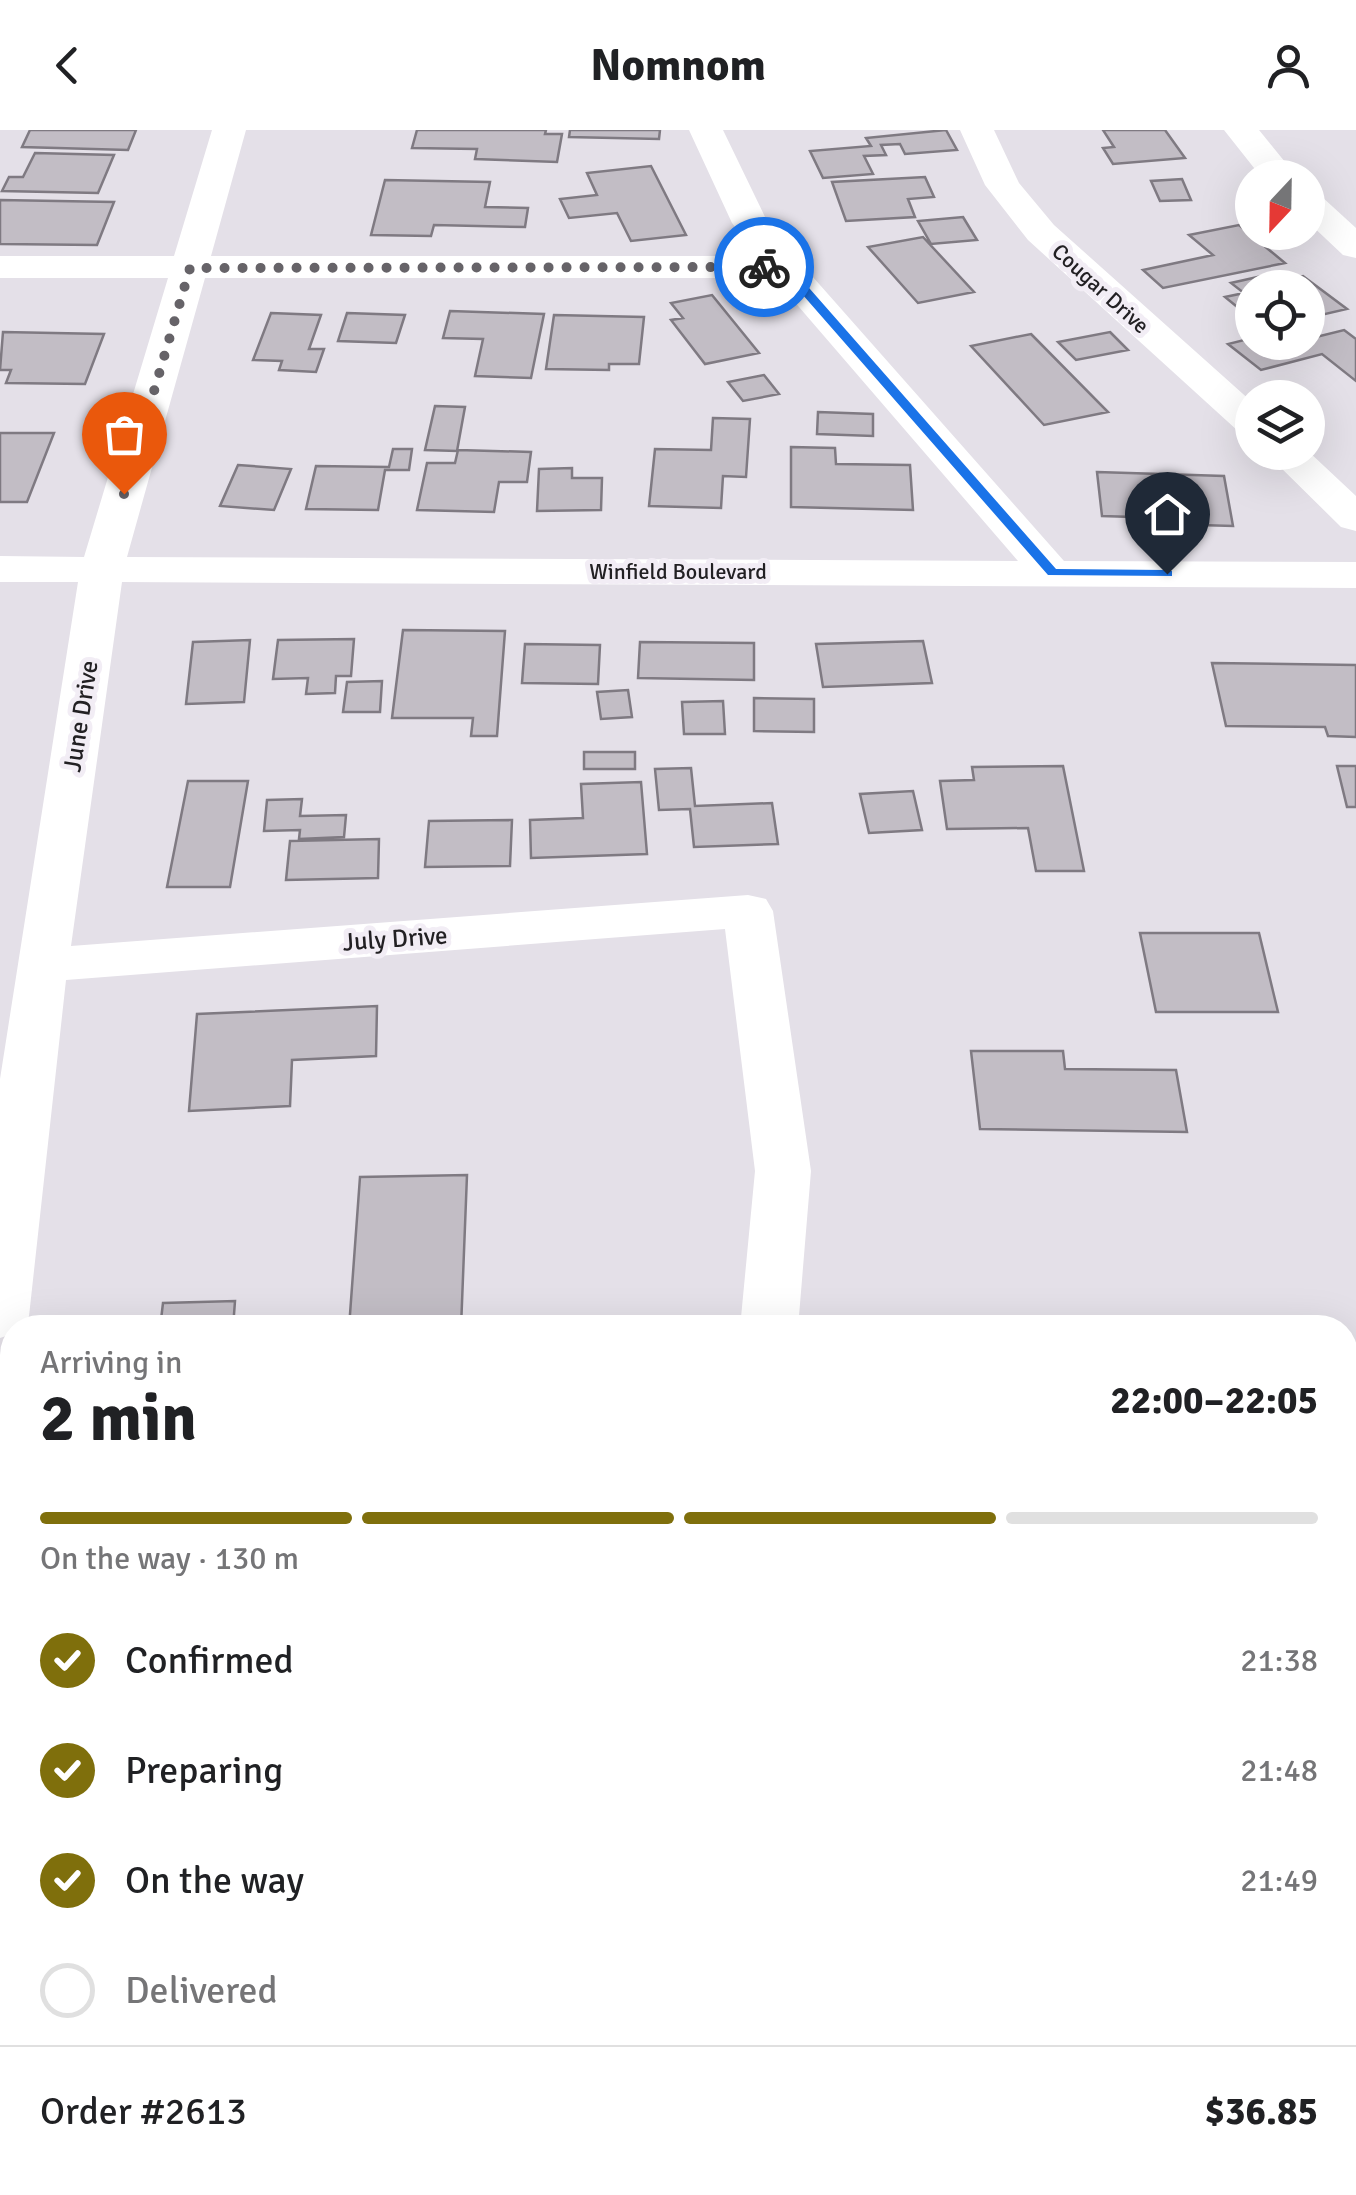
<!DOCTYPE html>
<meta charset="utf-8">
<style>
:root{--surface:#fff;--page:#f6f6f6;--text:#202124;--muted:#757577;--line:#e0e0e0;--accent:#7f6f0c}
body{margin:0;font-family:Signika,sans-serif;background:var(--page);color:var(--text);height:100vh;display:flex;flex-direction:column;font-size:38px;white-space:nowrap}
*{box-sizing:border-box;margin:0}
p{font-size:32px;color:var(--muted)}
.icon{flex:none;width:55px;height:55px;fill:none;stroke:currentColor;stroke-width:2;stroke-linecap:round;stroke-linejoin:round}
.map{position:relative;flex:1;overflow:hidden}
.drawer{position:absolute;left:0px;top:1185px;width:1358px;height:880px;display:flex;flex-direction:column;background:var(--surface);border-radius:40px 40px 0 0;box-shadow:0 10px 40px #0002}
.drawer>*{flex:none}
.needle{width:65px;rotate:202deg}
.controls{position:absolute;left:1235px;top:30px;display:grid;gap:20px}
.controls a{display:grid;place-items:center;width:90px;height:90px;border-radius:50%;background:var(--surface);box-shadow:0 10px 40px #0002;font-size:50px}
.pin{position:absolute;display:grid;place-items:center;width:85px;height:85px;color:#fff;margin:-102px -42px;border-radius:50% 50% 50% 0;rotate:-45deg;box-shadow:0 0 10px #0007}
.pin .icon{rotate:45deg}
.courier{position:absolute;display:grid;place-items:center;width:100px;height:100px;margin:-50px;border:8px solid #1a73e8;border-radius:50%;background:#fff;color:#222;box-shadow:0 2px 12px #0007}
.headline em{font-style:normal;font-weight:700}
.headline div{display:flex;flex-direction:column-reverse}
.headline{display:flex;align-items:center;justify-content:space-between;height:170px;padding:0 40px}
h1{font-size:65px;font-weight:700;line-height:75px}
.bar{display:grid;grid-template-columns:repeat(4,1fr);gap:15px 10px;align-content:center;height:120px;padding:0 40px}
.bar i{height:12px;border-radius:8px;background:var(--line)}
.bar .current{background:var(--accent)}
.bar p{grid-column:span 4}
.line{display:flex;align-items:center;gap:25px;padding:0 40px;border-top:2px solid var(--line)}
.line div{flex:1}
ol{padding:0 40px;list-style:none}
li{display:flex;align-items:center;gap:30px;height:110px}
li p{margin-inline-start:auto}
li .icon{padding:10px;border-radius:50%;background:var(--accent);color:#fff;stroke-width:4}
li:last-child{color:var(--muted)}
li i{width:55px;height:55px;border:5px solid var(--line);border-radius:50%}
header{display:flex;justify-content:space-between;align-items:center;height:130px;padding:0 40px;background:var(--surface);font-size:45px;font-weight:700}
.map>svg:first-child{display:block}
.water{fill:#a383b9}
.building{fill:#c2bdc5;stroke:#7f7a82;stroke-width:2.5}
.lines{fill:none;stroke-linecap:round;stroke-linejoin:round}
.minor{fill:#fff;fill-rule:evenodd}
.major{fill:#f2e49e;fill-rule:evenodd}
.route{fill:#1a73e8}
.done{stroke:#666368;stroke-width:10;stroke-dasharray:0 18}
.labels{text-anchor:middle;stroke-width:10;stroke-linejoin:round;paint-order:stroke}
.far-street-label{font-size:22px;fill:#222023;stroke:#f2edf5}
.street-label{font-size:25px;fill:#222023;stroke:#f2edf5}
</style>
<header><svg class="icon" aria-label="back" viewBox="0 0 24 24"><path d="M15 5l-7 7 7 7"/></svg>Nomnom<svg class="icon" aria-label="person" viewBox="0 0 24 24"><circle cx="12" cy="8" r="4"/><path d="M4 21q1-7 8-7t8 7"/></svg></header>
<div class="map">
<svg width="1356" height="2065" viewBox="0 0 1356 2065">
<rect width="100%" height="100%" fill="#e4e0e8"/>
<path class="water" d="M 1356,1417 L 1356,1660 L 1345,1665 L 1345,1421 Z
M 12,1707 L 12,2052 L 240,2053 L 158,2063 L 0,2065 L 0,1708 Z"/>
<path class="building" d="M 30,0 L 136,0 L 128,20 L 22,17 Z
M 417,0 L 546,0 L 545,4 L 562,4 L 557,32 L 475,29 L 477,19 L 412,18 Z
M 570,0 L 660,0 L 659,9 L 569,7 Z
M 946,0 L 957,20 L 905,24 L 900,14 L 881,15 L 886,25 L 864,26 L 873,44 L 823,48 L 810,21 L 871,16 L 866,8 Z
M 1103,0 L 1165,0 L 1185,28 L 1113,34 L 1103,18 L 1114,17 Z
M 35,23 L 114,25 L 98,63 L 2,61 L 9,47 L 23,47 Z
M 651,36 L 686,105 L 631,111 L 617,83 L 569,88 L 560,69 L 597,65 L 587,43 Z
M 925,47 L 934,67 L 908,69 L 915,87 L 846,91 L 832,52 Z
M 1182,49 L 1191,70 L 1160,71 L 1151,51 Z
M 385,50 L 490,52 L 485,77 L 528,78 L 525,97 L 434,95 L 431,106 L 371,105 Z
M 0,70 L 114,72 L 97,115 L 0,114 Z
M 963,87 L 977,110 L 931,114 L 918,91 Z
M 1239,95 L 1285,133 L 1163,158 L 1143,140 L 1213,125 L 1189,105 Z
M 923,107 L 974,162 L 918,173 L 868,117 Z
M 1266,145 L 1275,152 L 1303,146 L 1347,179 L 1308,188 L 1308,158 L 1252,158 L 1252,189 L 1225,167 L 1244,163 L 1231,153 Z
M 712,165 L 759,223 L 705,234 L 671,190 L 683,188 L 671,173 Z
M 450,181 L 544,184 L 531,248 L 475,246 L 483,209 L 443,208 Z
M 271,183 L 321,185 L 309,219 L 324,219 L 316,242 L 279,240 L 282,231 L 253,230 Z
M 347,183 L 405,185 L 396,213 L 338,211 Z
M 554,185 L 644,187 L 639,234 L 609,234 L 609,240 L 546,239 Z
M 1344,200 L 1356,209 L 1356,251 L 1322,224 L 1261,240 L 1228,214 L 1252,208 L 1252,212 L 1308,212 L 1308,209 Z
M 3,202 L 104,204 L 85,254 L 6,253 L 11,240 L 0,240 Z
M 1110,202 L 1128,220 L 1076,230 L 1058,212 Z
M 1031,204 L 1108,282 L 1044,295 L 971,216 Z
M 764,245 L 779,264 L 743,271 L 728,252 Z
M 435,276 L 465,277 L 457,321 L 425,320 Z
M 818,282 L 873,284 L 873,306 L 817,304 Z
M 713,288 L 750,289 L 746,347 L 723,346 L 721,378 L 649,376 L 655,319 L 711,320 Z
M 0,303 L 54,303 L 27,372 L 0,372 Z
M 791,317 L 835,318 L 836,334 L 910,335 L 913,380 L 791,377 Z
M 393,319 L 412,319 L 409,340 L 385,340 L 378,380 L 306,379 L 316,336 L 389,337 Z
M 458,320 L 531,322 L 527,352 L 499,352 L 494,382 L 417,380 L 427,333 L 455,333 Z
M 238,335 L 291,339 L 274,380 L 220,376 Z
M 572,338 L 572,348 L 602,348 L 601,380 L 537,381 L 539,339 Z
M 1097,342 L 1224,346 L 1233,396 L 1199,395 L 1198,389 L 1102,386 Z
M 403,500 L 505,501 L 497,606 L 471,606 L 473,588 L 392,588 Z
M 354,509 L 351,546 L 336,546 L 335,563 L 306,564 L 308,548 L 273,549 L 278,510 Z
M 250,510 L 244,572 L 186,574 L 193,512 Z
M 923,511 L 932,553 L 823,557 L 816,514 Z
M 640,512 L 754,513 L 754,550 L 638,548 Z
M 525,514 L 600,515 L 598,554 L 522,553 Z
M 1212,533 L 1356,535 L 1356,607 L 1328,606 L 1325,597 L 1226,596 Z
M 382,551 L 380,582 L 343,582 L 347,552 Z
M 628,560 L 632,587 L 601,589 L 597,562 Z
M 754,568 L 814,569 L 814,602 L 754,601 Z
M 723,571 L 725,604 L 684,604 L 682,572 Z
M 584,622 L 635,622 L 635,639 L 584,639 Z
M 1063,636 L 1084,741 L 1036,741 L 1028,698 L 947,699 L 940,651 L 974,650 L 972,637 Z
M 1337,636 L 1356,636 L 1356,677 L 1347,677 Z
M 691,638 L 695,676 L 772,673 L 778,714 L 694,717 L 690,679 L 659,680 L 655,639 Z
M 188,651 L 248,651 L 230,757 L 167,757 Z
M 641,652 L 647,724 L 531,728 L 530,690 L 583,688 L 581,654 Z
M 913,661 L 922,700 L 869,703 L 860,664 Z
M 302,669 L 300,686 L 346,685 L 344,707 L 299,709 L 300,700 L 264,701 L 267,670 Z
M 512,690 L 510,736 L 425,737 L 429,691 Z
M 379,709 L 378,748 L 286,750 L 290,711 Z
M 1140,803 L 1259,803 L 1278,882 L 1156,882 Z
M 377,876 L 376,926 L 292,930 L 290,976 L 189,981 L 197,884 Z
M 971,921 L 1063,921 L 1065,939 L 1176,940 L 1187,1002 L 980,999 Z
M 467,1045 L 461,1198 L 349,1198 L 360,1047 Z
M 235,1171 L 233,1198 L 160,1198 L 163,1173 Z
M 1345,1811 L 1356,1837 L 1356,1873 L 1345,1875 Z
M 573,2052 L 645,2052 L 648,2065 L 551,2065 L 550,2059 Z
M 1123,2052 L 1307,2052 L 1313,2065 L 1083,2065 Z"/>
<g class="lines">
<path class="minor" d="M 212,0 L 246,0 L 211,126 L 757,126 L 732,93 L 689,0 L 723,0 L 767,91 L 797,129 L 1064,431 L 1356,432 L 1356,458 L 122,452 L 71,816 L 748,765 L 766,769 L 773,781 L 811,1041 L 798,1198 L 740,1198 L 755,1041 L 725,799 L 66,850 L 29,1186 L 23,1198 L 12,1198 L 12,1204 L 0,1208 L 0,949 L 78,452 L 0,452 L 0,426 L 84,427 L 168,148 L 0,148 L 0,126 L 174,126 ZM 205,148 L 774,148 L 1018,431 L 127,427 Z
M 960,0 L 994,0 L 1019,53 L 1054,95 L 1252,272 L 1252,305 L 1238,301 L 1028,110 L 985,55 Z
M 1224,0 L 1259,0 L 1298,48 L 1262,48 Z
M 1308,63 L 1321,66 L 1356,98 L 1356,128 L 1343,125 L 1308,92 Z
M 1308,321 L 1356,366 L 1356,401 L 1341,397 L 1265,322 Z"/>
<path class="major" d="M 1356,1222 L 1356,1268 L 1345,1271 L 1345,1225 Z
M 0,1498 L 12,1498 L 12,1553 L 0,1554 Z"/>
</g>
<path class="route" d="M 764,134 L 788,134 L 1056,439 L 1167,440 L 1172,441 L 1172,446 L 1048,445 L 781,140 L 760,140 Z"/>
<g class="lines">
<path class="done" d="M 124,364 L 190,138 L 764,137"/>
</g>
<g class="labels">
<g class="far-street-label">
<text transform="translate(1101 158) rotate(42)" y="8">Cougar Drive</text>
<text x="678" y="449">Winfield Boulevard</text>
</g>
<g class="street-label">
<text transform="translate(80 586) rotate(-81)" y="9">June Drive</text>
<text transform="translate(395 808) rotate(-4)" y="9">July Drive</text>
</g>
</g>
</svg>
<div class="controls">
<a><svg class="needle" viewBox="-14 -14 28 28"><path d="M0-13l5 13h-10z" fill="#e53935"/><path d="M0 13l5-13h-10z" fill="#757577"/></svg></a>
<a><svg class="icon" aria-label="locate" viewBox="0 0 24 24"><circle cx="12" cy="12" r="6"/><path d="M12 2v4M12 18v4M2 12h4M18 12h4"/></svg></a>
<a><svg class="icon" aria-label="layers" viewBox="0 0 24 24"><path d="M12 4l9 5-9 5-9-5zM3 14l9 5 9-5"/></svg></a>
</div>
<div class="pin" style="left:124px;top:364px;background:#ea580c"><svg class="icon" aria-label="bag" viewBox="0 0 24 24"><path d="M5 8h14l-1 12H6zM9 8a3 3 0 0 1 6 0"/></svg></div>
<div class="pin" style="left:1167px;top:444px;background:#1f2937"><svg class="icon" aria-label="home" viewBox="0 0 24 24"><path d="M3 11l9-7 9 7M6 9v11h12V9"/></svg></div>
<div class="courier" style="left:764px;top:137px"><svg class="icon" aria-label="bike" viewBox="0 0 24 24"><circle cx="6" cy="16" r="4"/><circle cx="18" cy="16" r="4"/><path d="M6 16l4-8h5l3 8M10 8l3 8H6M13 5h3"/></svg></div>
<section class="drawer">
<div class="headline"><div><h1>2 min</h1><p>Arriving in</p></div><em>22:00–22:05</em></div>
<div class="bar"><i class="current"></i><i class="current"></i><i class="current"></i><i></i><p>On the way · 130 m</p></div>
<ol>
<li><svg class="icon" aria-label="check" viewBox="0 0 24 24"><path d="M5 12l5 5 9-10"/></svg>Confirmed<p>21:38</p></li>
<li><svg class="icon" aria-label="check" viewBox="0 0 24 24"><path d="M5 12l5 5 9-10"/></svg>Preparing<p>21:48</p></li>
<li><svg class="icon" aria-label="check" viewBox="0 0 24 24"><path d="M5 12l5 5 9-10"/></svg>On the way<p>21:49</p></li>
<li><i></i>Delivered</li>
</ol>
<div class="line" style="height:130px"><div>Order #2613</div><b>$36.85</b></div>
</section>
</div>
